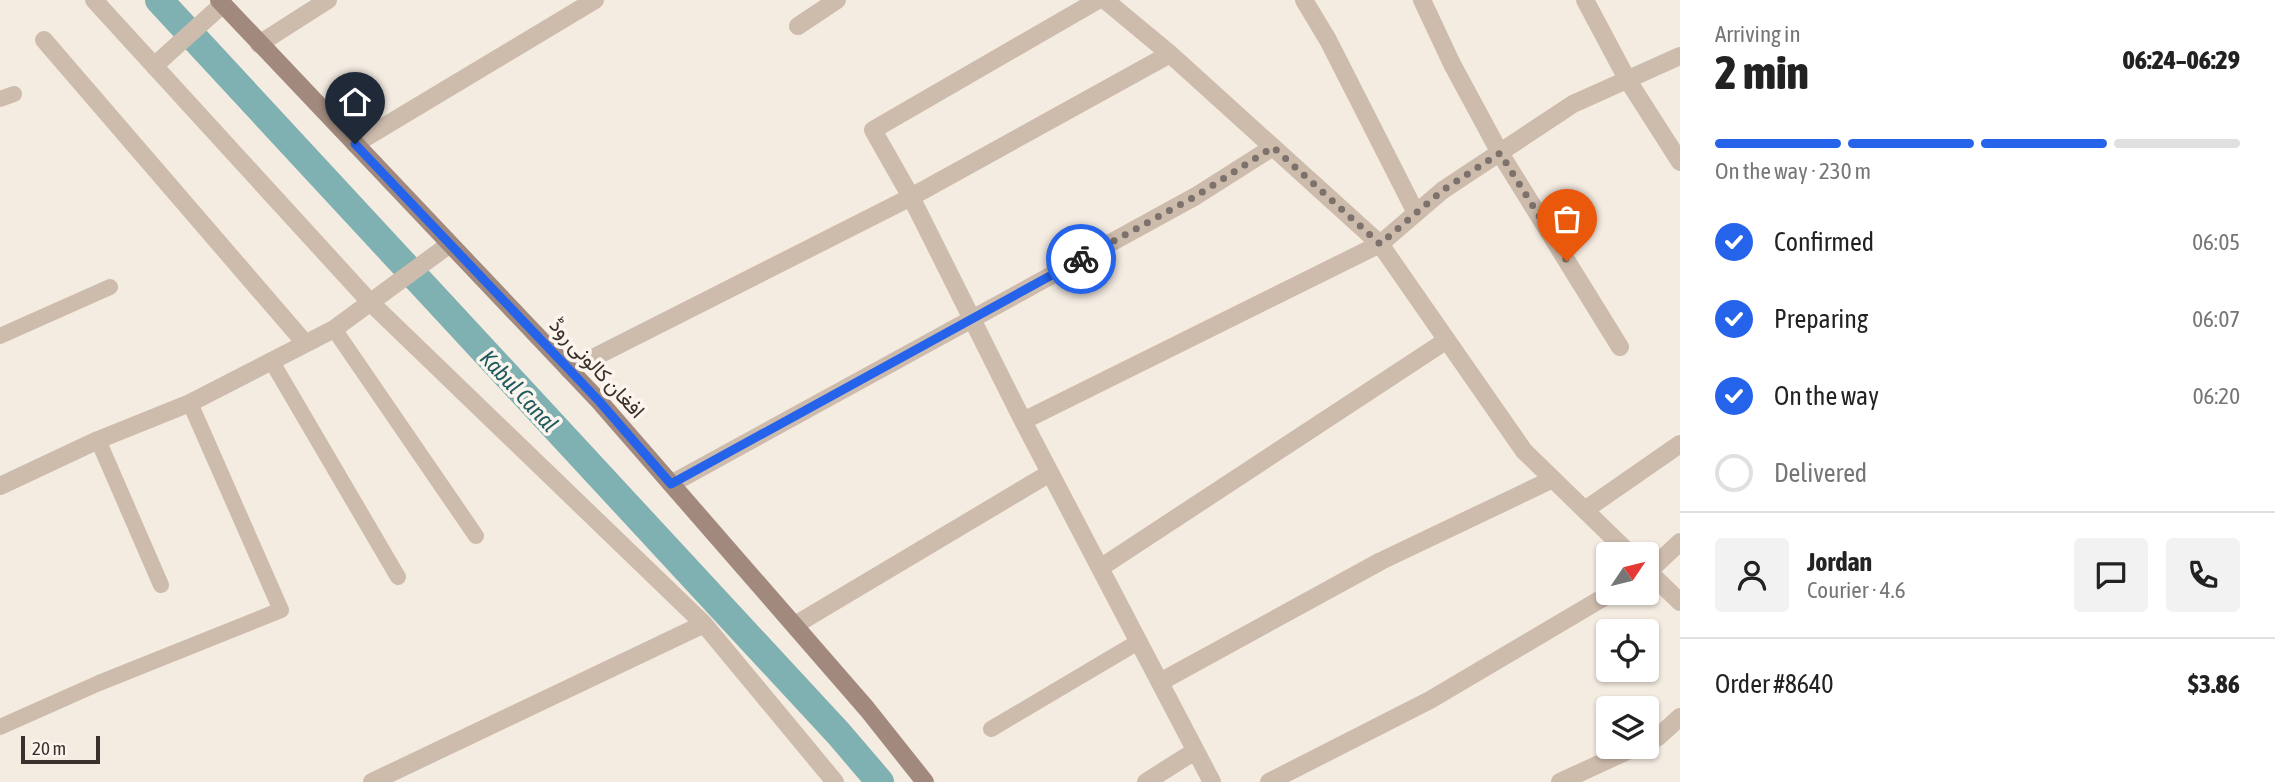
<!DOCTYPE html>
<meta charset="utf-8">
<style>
:root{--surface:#fff;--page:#f2f2f2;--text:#222;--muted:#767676;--line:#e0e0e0;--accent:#2563eb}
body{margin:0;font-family:"Asap Condensed",Vazirmatn,sans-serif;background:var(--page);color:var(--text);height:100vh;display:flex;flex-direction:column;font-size:26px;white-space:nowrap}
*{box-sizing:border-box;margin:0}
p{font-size:23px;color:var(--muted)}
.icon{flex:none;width:38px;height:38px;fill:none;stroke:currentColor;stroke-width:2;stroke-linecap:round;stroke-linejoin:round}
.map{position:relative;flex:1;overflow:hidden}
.drawer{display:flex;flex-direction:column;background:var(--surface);width:595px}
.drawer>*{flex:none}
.needle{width:46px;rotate:55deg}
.tools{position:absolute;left:1596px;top:542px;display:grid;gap:14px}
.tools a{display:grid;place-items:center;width:63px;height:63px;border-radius:7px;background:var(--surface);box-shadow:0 2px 5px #0004;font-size:35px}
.scale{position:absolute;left:21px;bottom:18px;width:79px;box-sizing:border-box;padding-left:7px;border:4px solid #3b302b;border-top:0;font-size:19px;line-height:24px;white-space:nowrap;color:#3b302b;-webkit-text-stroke:5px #fbf5ee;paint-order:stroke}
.pin{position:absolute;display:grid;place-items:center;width:60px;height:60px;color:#fff;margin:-72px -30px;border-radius:50% 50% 50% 0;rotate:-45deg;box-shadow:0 0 7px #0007}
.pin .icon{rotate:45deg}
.courier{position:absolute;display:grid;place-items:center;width:70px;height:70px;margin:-35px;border:5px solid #2563eb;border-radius:50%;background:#fff;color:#222;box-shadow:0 2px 9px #0007}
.headline em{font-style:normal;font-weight:800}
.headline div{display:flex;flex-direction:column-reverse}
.headline{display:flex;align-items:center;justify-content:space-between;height:119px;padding:0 35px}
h1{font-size:46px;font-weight:800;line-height:52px}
.bar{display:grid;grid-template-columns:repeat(4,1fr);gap:10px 7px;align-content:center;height:84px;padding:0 35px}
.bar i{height:9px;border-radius:5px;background:var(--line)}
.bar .active{background:var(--accent)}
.bar p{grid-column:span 4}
.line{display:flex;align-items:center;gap:18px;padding:0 35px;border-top:2px solid var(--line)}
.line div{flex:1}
.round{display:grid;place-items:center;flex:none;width:74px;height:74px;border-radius:7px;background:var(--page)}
ol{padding:0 35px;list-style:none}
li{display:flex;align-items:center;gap:21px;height:77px}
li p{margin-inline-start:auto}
li .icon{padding:7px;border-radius:50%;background:var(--accent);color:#fff;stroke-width:4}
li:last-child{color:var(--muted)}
li i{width:38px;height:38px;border:4px solid var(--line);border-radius:50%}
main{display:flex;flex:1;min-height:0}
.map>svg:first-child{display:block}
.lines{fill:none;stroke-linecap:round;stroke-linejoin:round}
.canal{stroke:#7fb0b2;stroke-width:28}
.lane{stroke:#cdbbac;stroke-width:16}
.street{stroke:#cdbbac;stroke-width:18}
.secondary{stroke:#a18a7d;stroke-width:18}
.done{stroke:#7c716b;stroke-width:7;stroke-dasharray:0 12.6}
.route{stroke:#2563eb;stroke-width:9}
.labels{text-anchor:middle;stroke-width:7;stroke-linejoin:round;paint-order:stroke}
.street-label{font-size:21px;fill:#3b302b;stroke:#fbf5ee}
.water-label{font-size:23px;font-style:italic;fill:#1f5a5e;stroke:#fbf5ee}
</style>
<main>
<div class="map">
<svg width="1680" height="782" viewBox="0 0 1680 782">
<rect width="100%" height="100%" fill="#f4ebe1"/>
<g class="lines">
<path class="canal" d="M 159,0 L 839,734 L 880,782"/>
<path class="lane" d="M 0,99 L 14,94
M 334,329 L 476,536
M 0,336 L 110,287
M 272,362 L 398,577
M 98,440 L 161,585
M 0,727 L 99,683 L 281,610 L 190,403
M 991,729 L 1138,642"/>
<path class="street" d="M 94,0 L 370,302 L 704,624 L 835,782
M 1098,0 L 873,130 L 911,197 L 1170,54
M 1105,0 L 1170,54 L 1380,244 L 1524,451 L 1631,555
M 1304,0 L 1328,40 L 1416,213
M 1422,0 L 1452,64 L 1500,153 L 1620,347
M 1585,0 L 1627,79 L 1680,162
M 798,26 L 837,0
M 44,40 L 305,343
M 259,44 L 328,0
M 154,66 L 223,4
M 355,144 L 595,0
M 569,370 L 911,197 L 1023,421 L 1212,782
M 1023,421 L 1380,244 L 1443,190 L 1573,104 L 1680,56
M 671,484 L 1196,196 L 1273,147
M 0,486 L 98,440 L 190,403 L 334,329 L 450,244
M 1585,510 L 1680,444
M 1100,568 L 1447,340
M 1647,570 L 1680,602
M 1647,573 L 1680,542
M 795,625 L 1050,473
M 1160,682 L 1381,561 L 1553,479
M 1647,743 L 1658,737 L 1680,717
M 372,782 L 704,624
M 1146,782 L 1195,751
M 1269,782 L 1430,700 L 1611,593
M 1560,782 L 1636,747"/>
<path class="secondary" d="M 219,0 L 599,401 L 867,709 L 925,782"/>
</g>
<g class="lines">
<path class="done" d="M 1081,259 L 1196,196 L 1273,147 L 1380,244 L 1443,190 L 1500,153 L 1567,261"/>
<path class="route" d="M 355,144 L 599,401 L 671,484 L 1081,259"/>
</g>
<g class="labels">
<g class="street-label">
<text transform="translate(597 368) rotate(47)" y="7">افغان کالونی روڈ</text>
</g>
<g class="water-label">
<text transform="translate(519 391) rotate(47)" y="8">Kabul Canal</text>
</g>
</g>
</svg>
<div class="tools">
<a><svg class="needle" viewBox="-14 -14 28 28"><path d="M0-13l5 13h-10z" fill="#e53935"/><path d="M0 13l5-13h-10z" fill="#767676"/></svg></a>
<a><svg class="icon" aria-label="locate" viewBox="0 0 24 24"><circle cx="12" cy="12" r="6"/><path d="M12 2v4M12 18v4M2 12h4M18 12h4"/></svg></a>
<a><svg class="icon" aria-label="layers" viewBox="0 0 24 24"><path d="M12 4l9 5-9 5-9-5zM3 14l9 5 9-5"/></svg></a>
</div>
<div class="scale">20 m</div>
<div class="pin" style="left:1567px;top:261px;background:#ea580c"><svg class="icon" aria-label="bag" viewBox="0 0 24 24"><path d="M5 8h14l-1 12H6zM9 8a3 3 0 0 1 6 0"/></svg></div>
<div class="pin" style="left:355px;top:144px;background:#1f2937"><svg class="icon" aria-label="home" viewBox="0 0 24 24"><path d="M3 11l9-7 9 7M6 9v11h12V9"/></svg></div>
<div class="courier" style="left:1081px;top:259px"><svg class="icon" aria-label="bike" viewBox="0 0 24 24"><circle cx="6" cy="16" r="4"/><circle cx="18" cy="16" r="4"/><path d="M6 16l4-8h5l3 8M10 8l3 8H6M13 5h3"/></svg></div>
</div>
<section class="drawer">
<div class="headline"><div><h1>2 min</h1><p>Arriving in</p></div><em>06:24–06:29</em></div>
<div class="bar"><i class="active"></i><i class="active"></i><i class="active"></i><i></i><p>On the way · 230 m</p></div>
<ol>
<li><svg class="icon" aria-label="check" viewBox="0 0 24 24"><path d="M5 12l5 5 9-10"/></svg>Confirmed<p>06:05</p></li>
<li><svg class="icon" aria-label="check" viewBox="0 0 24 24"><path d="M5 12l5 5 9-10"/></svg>Preparing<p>06:07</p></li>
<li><svg class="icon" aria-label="check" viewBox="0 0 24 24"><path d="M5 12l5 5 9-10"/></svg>On the way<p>06:20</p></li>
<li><i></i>Delivered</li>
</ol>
<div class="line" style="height:126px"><a class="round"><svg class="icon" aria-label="person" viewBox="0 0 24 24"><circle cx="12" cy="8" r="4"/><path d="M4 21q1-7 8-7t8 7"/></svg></a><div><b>Jordan</b><p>Courier · 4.6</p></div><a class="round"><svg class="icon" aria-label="chat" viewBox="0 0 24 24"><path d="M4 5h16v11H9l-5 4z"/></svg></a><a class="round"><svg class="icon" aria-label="phone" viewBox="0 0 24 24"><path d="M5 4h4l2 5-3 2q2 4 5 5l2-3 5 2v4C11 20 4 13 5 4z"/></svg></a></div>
<div class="line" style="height:91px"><div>Order #8640</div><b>$3.86</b></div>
</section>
</main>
